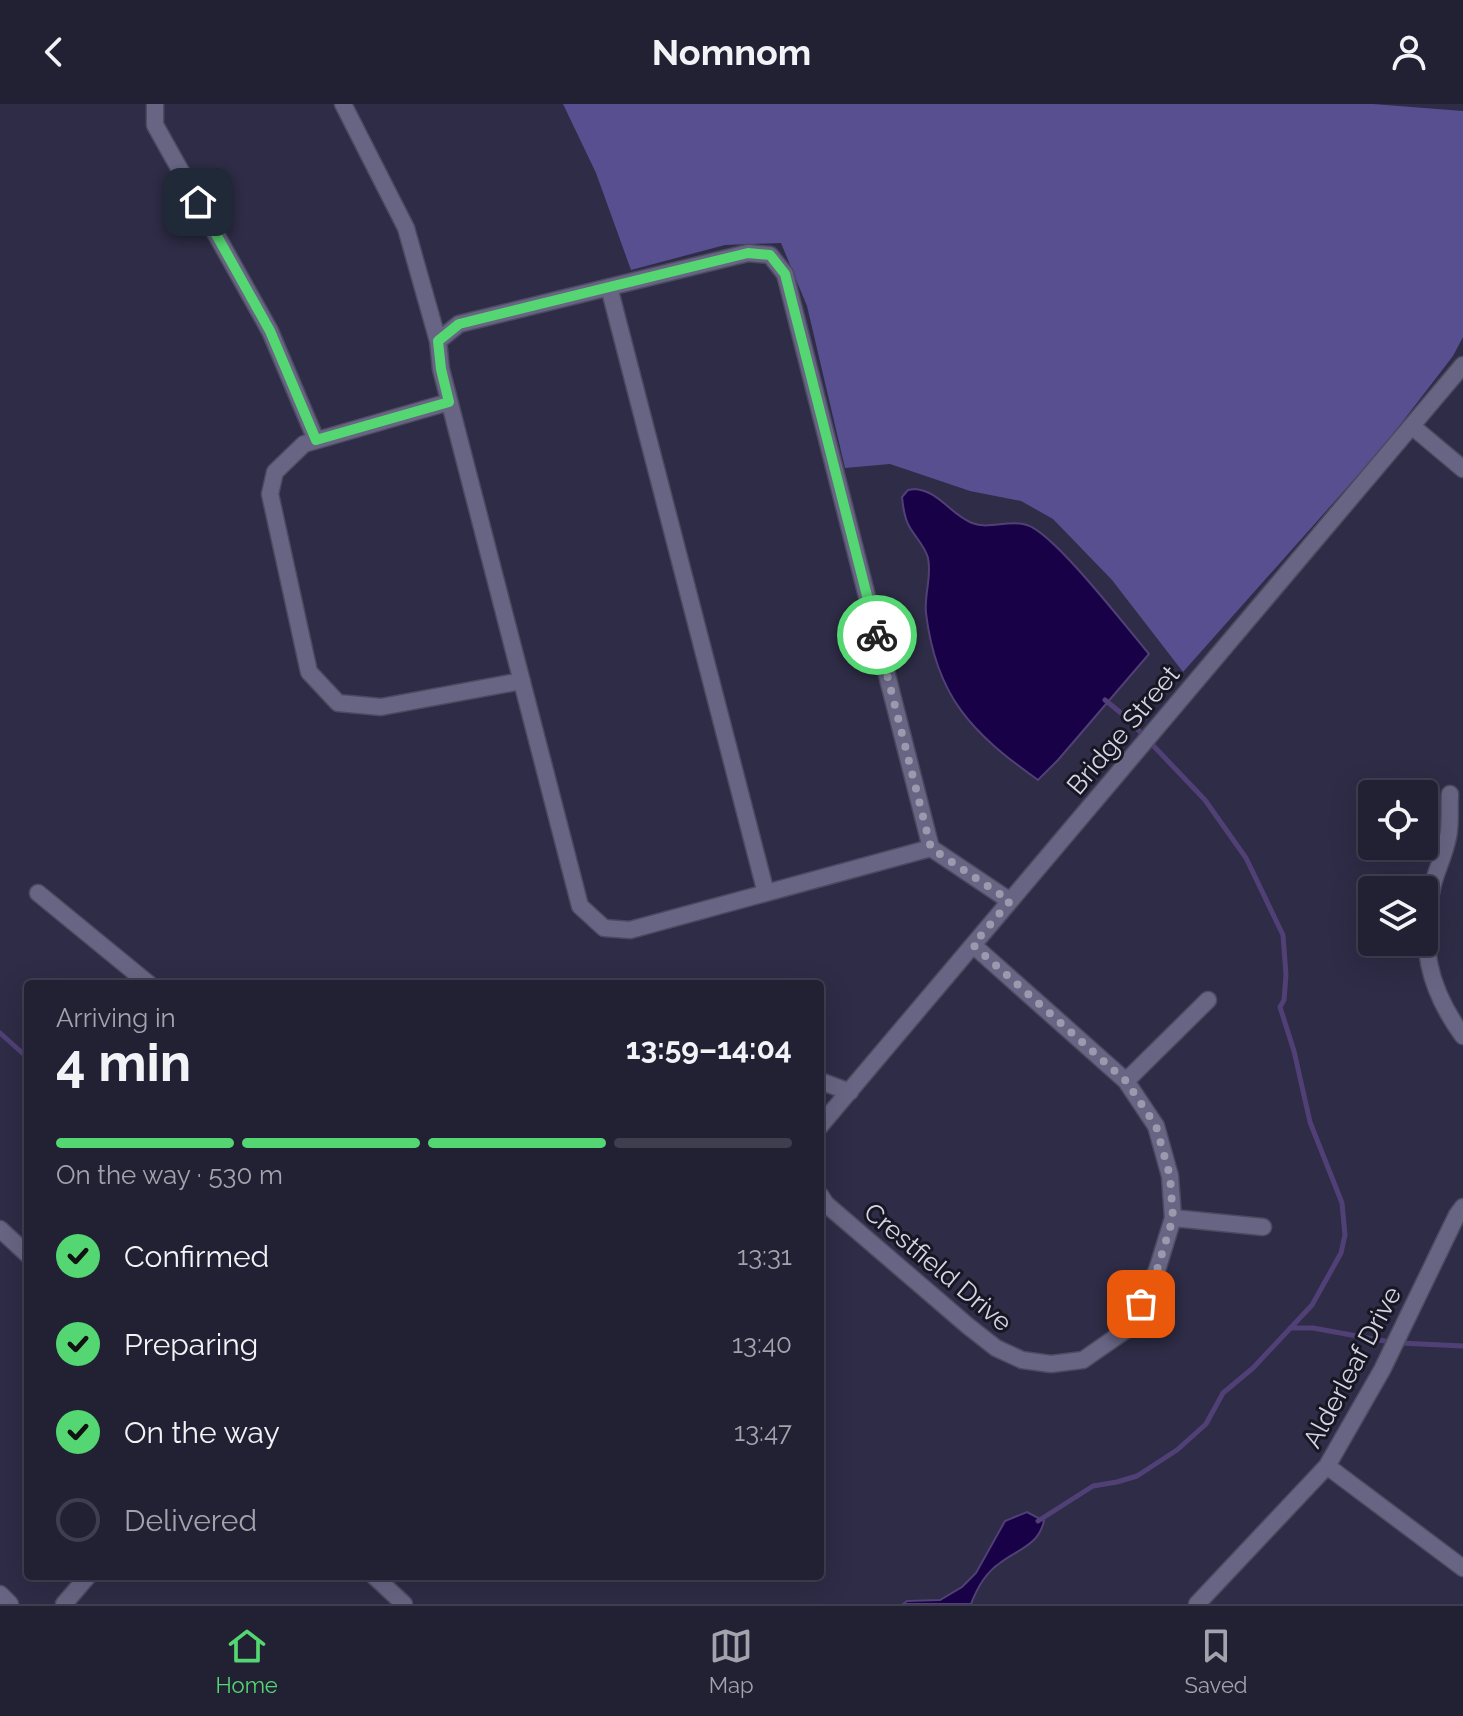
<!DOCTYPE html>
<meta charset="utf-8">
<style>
:root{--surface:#222134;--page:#2a293c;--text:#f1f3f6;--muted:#a2a3ac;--line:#3f3e4f;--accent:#54d672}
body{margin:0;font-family:Raleway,sans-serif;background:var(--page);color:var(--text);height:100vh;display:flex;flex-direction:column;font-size:30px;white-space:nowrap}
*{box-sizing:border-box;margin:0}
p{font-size:26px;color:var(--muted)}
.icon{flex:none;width:44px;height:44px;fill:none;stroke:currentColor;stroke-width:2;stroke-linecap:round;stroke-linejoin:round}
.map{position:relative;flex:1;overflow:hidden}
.side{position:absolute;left:24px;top:876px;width:800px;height:600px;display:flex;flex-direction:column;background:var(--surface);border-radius:8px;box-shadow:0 8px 32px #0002,0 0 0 2px var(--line)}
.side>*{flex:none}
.buttons{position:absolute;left:1358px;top:676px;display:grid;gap:16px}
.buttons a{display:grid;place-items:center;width:80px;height:80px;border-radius:8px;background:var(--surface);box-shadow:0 8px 32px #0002,0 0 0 2px var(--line);font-size:40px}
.pin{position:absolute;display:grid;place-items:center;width:68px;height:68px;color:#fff;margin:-34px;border-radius:16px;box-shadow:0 4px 12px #0006}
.courier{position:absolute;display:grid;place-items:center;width:80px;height:80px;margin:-40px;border:6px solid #54d672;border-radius:50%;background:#fff;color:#222;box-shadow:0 2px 10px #0007}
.overview em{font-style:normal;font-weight:700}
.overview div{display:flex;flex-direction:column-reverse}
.overview{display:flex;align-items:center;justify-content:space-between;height:136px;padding:0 32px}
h1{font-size:52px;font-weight:700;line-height:60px}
.bar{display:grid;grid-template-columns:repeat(4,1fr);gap:12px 8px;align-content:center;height:96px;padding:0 32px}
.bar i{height:10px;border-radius:6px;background:var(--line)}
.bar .active{background:var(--accent)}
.bar p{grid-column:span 4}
ol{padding:0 32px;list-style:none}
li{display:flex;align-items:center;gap:24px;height:88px}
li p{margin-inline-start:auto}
li .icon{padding:8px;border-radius:50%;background:var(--accent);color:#111;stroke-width:4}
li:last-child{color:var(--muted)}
li i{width:44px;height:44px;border:4px solid var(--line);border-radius:50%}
header{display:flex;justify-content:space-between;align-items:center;height:104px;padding:0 32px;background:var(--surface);font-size:36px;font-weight:700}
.menu{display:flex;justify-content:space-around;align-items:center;height:112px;border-top:2px solid var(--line);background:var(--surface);font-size:22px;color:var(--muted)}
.menu a{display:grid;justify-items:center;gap:4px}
.menu .active{color:var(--accent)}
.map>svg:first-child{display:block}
.green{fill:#574f90}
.water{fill:#180146;stroke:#514076;stroke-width:2}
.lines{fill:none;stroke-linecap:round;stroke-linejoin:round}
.stream{stroke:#514076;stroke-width:5}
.minor-casing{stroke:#4c4a60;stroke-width:19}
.minor{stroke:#676583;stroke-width:16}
.done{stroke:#9b99ad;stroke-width:8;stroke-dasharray:0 14.4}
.route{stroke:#54d672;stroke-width:10}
.labels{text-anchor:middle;stroke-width:6;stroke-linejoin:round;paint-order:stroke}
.street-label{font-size:26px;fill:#d5d4e5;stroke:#171622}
</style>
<header><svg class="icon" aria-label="back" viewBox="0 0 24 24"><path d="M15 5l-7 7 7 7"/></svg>Nomnom<svg class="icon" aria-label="person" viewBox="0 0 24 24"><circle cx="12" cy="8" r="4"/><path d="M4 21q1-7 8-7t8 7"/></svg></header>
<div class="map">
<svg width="1463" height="1500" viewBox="0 0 1463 1500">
<rect width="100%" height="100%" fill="#2e2c46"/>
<path class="green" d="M 563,0 L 1373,0 L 1463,7 L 1463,233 L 1453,252 L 1383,343 L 1183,568 L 1112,476 L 1053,415 L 1021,397 L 970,387 L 890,360 L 845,364 L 807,202 L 781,139 L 725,141 L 631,166 L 596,69 Z"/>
<path class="water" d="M 915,385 C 939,387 950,410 972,419 C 989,426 1009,415 1027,421 C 1054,429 1127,524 1149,550 L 1058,656 L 1038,676 C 972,629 936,593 926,509 C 924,491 932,472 928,454 C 925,442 915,433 909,422 C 904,413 903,403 902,393 L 908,386 Z
M 1027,1408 L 1044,1417 C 1038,1442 1018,1445 1000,1459 C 985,1469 977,1484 971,1500 L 903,1500 L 907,1497 L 940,1496 L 962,1483 L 976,1469 L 1005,1417 Z"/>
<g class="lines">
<path class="stream" d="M 0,929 L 28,954
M 1290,1224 L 1313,1224 L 1390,1238
M 1400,1239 L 1463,1242
M 1038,1417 L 1093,1382 L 1117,1378 L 1137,1372 L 1177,1346 L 1206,1320 L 1223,1289 L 1253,1264 L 1312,1201 L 1341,1149 L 1345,1131 L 1342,1099 L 1310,1018 L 1294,947 L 1280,903 L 1284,896 L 1286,871 L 1283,831 L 1246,754 L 1205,696 L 1126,613 L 1105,596"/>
<g class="minor-casing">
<path id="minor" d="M 155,0 L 155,21 L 270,227 L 316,336
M 343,0 L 406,124 L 438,237
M 609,183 L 766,789
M 449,298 L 304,340 L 275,368 L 270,390 L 309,568 L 338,599 L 381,603 L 522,577
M 1413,323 L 1463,365
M 1450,690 C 1449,704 1451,719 1448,733 C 1445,749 1437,765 1433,780 C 1418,839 1428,884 1463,932
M 931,744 L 630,826 L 604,824 L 580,802 L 441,265 L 438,237 L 459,220 L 748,149 L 770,151 L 785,170 L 931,744 L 1010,797
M 38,789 L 149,880
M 820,977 L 850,988
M 1126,977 L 1208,896
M 820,1022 L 1463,261
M 820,1091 L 826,1100 L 968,1222 L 996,1244 L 1022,1256 L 1051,1260 L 1083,1256 L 1126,1226 L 1141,1200 L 1157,1166 L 1173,1114 L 1170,1072 L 1156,1022 L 1126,977 L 973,841
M 1173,1114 L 1263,1123
M 0,1125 L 28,1151
M 1327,1362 L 1463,1464
M 374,1472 L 404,1500
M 0,1490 L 10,1500
M 64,1500 L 88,1472
M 1197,1500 L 1327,1362 L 1382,1266 L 1457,1111 L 1463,1103"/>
</g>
<use href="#minor" class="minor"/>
</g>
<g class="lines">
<path class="done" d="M 877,531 L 931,744 L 1010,797 L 973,841 L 1126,977 L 1156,1022 L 1170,1072 L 1173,1114 L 1157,1166 L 1141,1200"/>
<path class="route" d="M 198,98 L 270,227 L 316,336 L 449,298 L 441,265 L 438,237 L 459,220 L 748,149 L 770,151 L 785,170 L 877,531"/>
</g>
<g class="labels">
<g class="street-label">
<text transform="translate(1123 626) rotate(-50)" y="9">Bridge Street</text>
<text transform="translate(938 1163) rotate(40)" y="9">Crestfield Drive</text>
<text transform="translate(1352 1263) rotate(-62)" y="9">Alderleaf Drive</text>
</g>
</g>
</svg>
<div class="buttons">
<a><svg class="icon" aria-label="locate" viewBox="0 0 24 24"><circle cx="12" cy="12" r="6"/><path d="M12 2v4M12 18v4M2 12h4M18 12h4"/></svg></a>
<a><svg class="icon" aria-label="layers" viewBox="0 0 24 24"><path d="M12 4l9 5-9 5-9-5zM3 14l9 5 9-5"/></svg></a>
</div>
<div class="pin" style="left:1141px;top:1200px;background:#ea580c"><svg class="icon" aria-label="bag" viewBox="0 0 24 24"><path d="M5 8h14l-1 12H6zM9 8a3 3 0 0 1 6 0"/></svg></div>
<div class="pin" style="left:198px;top:98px;background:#1f2937"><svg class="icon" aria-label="home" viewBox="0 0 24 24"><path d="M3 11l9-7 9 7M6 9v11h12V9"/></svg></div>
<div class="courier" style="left:877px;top:531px"><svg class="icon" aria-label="bike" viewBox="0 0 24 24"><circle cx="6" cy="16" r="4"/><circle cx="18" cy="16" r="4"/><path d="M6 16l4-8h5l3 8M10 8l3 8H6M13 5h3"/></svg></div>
<section class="side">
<div class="overview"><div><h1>4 min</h1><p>Arriving in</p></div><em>13:59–14:04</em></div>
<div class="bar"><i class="active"></i><i class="active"></i><i class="active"></i><i></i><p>On the way · 530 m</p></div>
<ol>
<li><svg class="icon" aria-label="check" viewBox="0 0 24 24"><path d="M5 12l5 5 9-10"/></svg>Confirmed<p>13:31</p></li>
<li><svg class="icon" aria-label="check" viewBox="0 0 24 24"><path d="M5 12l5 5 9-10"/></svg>Preparing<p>13:40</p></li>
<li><svg class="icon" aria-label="check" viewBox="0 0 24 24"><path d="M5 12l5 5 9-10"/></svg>On the way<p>13:47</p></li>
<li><i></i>Delivered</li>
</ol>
</section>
</div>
<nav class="menu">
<a class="active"><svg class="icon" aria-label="home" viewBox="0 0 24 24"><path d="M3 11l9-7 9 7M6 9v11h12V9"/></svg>Home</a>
<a><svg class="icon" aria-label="map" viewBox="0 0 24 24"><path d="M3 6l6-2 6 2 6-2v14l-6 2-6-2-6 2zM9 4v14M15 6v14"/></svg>Map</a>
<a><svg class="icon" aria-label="saved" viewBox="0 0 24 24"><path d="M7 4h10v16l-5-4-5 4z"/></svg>Saved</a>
</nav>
